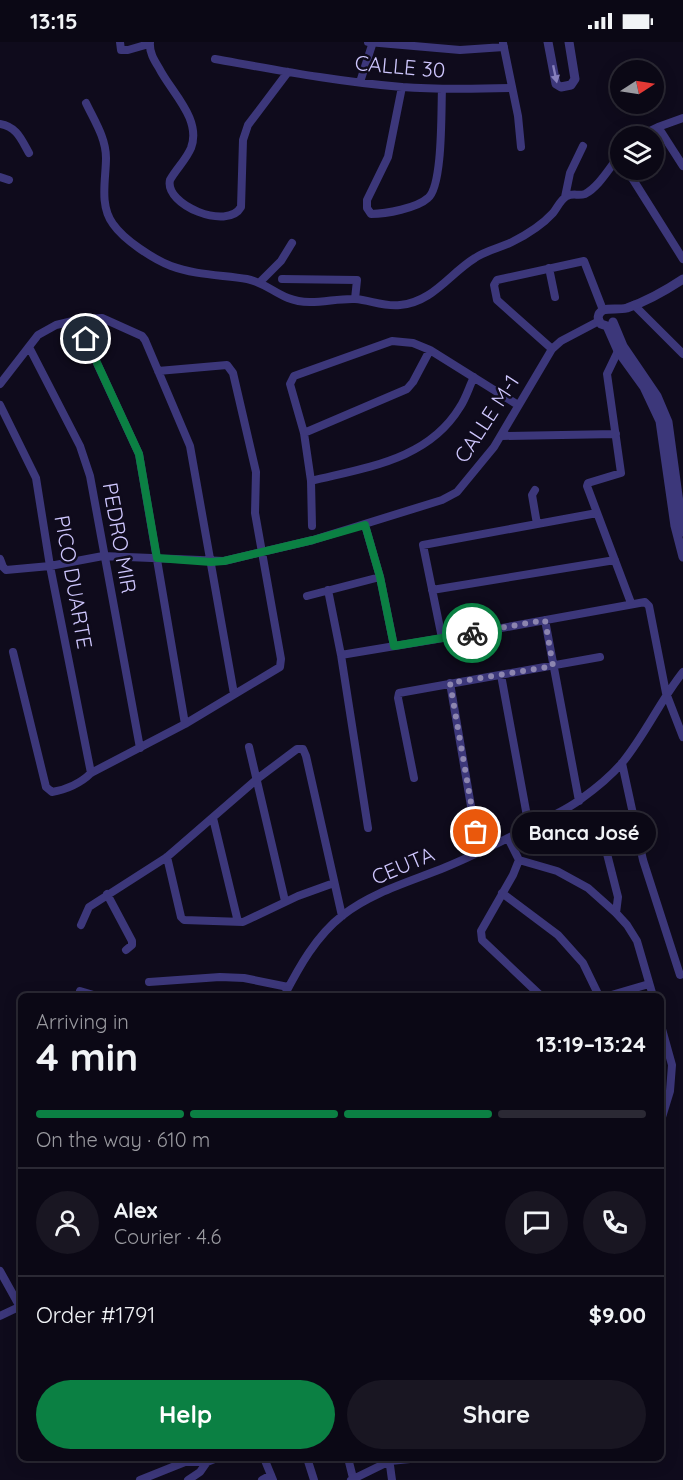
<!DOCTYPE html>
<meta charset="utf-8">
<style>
:root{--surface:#0b0815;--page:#191622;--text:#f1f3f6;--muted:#9a9aa0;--line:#2b2934;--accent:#0b8043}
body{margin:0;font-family:Quicksand,sans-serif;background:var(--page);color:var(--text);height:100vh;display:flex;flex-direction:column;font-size:22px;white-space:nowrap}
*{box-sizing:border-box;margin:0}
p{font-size:20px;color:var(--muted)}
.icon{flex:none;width:33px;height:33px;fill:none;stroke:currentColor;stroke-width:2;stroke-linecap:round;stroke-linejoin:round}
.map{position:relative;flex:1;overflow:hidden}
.panel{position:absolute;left:18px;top:951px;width:646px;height:468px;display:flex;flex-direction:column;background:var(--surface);border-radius:9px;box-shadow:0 3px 15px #0003,0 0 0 2px var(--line)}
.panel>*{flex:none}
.needle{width:39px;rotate:78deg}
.fabs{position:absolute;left:610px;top:18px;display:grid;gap:12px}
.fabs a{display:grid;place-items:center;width:54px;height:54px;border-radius:50%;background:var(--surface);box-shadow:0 3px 15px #0003,0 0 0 2px var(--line);font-size:30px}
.pin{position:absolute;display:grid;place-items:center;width:51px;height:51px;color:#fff;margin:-26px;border:3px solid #fff;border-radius:50%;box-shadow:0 2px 6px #0007}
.courier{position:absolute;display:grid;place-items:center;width:60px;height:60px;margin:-30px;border:4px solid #0b8043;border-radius:50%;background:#fff;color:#222;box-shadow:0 2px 8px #0007}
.bubble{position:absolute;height:42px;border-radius:21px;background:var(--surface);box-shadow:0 3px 15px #0003,0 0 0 2px var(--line);font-size:20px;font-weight:800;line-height:42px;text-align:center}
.headline em{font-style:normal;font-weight:800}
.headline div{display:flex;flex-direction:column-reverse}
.headline{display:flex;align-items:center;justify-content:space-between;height:102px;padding:0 18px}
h1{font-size:39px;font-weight:800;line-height:45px}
.bar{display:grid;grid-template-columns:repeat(4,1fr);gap:9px 6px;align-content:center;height:72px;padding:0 18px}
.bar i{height:8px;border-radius:4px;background:var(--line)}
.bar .selected{background:var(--accent)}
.bar p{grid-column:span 4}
.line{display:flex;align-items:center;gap:15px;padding:0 18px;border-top:2px solid var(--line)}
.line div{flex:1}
.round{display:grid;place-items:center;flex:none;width:63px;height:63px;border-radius:32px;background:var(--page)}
.cta{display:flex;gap:12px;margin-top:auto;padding:12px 18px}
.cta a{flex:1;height:69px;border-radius:36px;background:var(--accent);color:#fff;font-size:24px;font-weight:800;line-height:69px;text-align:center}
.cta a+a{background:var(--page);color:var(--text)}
.status{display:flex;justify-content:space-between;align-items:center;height:42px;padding:0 30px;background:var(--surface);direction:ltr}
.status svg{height:16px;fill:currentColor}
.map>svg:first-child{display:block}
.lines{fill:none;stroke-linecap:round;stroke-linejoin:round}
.minor{stroke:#3c377a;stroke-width:8}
.tertiary{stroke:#3c377a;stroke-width:9}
.oneway{fill:#867fbc}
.done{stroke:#8c85af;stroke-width:6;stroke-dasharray:0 10.8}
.route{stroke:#0b8043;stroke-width:8}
.labels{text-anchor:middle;stroke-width:5;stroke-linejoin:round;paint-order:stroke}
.street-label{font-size:21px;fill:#cfc7fe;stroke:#0f0b1c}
</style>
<div class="status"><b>13:15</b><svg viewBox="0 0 49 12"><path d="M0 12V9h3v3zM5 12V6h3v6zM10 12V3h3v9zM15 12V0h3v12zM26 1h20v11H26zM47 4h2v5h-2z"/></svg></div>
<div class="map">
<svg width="683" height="1438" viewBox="0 0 683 1438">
<rect width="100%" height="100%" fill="#0f0b1c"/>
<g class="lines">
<path class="minor" d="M 120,0 L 121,8 L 128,8 L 149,2
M 150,0 C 149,10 154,18 159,26 C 171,50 202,77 191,106 C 186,118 176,127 170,138 C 164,163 228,189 241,165 L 243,98 L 248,83 L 288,30
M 368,0 L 460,8 L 504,5
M 503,1 L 518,74 L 521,105
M 215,17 C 277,28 339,40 402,45 C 439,48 475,47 512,46
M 360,40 L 373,0
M 402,45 L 388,115 L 367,158 L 367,166 L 371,172 C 386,172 417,166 428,156 C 443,144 441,68 442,47
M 86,61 C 94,78 106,96 106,116 C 106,137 99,163 113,182 C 124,198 153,217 171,224 C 195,233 223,233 247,237 C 263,240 273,250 288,256 C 311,265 332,256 355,257 C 370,258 384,265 400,263 C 433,260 449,232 475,216 C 487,208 500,206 512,200 C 526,193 542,183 553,171 C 557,166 561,157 567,154 C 572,151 579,154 585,152 C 600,144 610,124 621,112
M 0,82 C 17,85 21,97 29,111
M 658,85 L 683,124
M 639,94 L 658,85 L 683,76
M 627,128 L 683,217
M 0,135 L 9,138
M 565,155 L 570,131 L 583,104
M 549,226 L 555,255
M 282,237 L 357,238 L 355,257
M 260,240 L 281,219 L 292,201
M 634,263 L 683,312
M 77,278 L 139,412 L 185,682
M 29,305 L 80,404 L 90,434 L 140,706
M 552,307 L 497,258 L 494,243 L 497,238 L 584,219 L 603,268
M 618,309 L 607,332 L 621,431 L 588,441 L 587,444 L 631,561
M 0,342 L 38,293 L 56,283 L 77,278 L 102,276 L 142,294 L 145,298 L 190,404 L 234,652
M 0,363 L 36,436 L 50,524 L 91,731
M 304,391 L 407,347 L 413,340 L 430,308
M 502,394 L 616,392
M 311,439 C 367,425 428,418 460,365 C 466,356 469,345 474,335
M 535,448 L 532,453 L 537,482
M 365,483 L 380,535 L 394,604
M 312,484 L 311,439 L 304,391 L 290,342 L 294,334 L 392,299 L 413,301 L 430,308 L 518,363
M 0,517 L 3,525 L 6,528 L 50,524 L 103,514 L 224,519 L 313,498 L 442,458 L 457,450 L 494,405 L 552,307 L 561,299 L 599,279
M 328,548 L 341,613 L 368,786
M 432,548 L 615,518
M 307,554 L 380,535
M 545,578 L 579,759
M 442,596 L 423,503 L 597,471
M 13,610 L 46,745 L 52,750 C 66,748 81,741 91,731 L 185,682 L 280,625 L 281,617 L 255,471 L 256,430 L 233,331 L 227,323 L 158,329
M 341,613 L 491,588 L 645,560 L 649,564 L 666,651 L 683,695
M 501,633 L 529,785
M 450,641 L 479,811
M 249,705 L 285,859
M 622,721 L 643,818 L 680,933
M 414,736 L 398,656 L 399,651 L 600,615
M 213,776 L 238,880
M 508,796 L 519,818 L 557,829 L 588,846 L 616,871 L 627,883 L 637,899 L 653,954
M 604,800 L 618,855 L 616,871
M 167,815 L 181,875 L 184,878 L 243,880 L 298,854 L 334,841
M 519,818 L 513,833 L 481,889 L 482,898 L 541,954
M 502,851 L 558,893 L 583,921 L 599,954
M 107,852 L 132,899 L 132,903 L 126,908
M 81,883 L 89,865 L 167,815 L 257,737 L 297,707 L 303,707 L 306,714 L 342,874
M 149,940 L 220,935 L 244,936 L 288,945
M 80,949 L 97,954
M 284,954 C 299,925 316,894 343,873 C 372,850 412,839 446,825 C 473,814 498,801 524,788 C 543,778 564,770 581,757 C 595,747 610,735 622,721 C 645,693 660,659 683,630
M 608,954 L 649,942
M 662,987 L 672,1023 L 670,1049 L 662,1075
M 0,1229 L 20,1265
M 0,1274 L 21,1264
M 264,1416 L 273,1438
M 307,1416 L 314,1438
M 348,1416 L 353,1436
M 389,1416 L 392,1438
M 140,1438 L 185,1420 L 207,1420 L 217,1416
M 188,1438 L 200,1430 L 207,1420
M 262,1438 L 271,1433
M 351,1438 L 390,1419 L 420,1416"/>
<path class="tertiary" d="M 548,0 L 556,42 L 561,45 L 571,43 L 575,37 L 569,0
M 613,280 L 623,304 L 657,354 L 668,380 L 683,490
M 607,284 L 618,309 L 644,345 L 660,379 L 675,484 L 683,515
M 607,284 L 601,282 C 597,277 597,272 603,268 C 610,266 619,268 627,266 C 647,259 665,249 683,237"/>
</g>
<defs><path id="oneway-solid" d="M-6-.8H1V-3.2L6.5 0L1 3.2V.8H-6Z" transform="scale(1.5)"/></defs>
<use class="oneway" href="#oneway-solid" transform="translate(555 32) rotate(78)"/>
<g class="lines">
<path class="done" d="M 472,591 L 545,578 L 553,624 L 450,641 L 476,790"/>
<path class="route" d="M 86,297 L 139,412 L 157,516 L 211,520 L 224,519 L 313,498 L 365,483 L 380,535 L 394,604 L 472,591"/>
</g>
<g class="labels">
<g class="street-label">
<text transform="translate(400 25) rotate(5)" y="7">CALLE 30</text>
<text transform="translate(487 377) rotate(-57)" y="7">CALLE M-1</text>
<text transform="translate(119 496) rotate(80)" y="7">PEDRO MIR</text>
<text transform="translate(73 540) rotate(80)" y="7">PICO DUARTE</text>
<text transform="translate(403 824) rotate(-23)" y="7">CEUTA</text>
</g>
</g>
</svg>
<div class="fabs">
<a><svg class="needle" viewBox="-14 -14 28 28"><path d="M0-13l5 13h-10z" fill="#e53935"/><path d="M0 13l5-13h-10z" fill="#9a9aa0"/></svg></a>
<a><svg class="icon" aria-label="layers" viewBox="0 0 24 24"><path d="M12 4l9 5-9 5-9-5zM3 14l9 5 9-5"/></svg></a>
</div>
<div class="pin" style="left:476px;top:790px;background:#ea580c"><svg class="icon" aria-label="bag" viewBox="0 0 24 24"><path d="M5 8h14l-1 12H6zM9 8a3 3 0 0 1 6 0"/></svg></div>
<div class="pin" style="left:86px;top:297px;background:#1f2937"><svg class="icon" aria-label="home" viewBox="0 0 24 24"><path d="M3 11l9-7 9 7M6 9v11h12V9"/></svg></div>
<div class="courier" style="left:472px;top:591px"><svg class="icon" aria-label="bike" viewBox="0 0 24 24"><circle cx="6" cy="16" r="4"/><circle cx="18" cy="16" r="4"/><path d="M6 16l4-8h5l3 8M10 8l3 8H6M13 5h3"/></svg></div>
<div class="bubble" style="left:512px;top:770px;width:144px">Banca José</div>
<section class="panel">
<div class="headline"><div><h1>4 min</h1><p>Arriving in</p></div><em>13:19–13:24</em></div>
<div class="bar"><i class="selected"></i><i class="selected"></i><i class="selected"></i><i></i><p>On the way · 610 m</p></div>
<div class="line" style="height:108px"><a class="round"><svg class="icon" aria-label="person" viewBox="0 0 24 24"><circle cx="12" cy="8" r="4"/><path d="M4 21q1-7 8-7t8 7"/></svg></a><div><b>Alex</b><p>Courier · 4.6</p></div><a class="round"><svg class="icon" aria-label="chat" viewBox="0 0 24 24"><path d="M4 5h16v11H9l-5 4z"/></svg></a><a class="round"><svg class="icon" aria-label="phone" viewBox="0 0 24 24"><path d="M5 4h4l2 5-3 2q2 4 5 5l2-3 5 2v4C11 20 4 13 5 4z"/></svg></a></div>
<div class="line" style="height:78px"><div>Order #1791</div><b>$9.00</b></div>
<div class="cta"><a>Help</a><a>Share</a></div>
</section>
</div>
